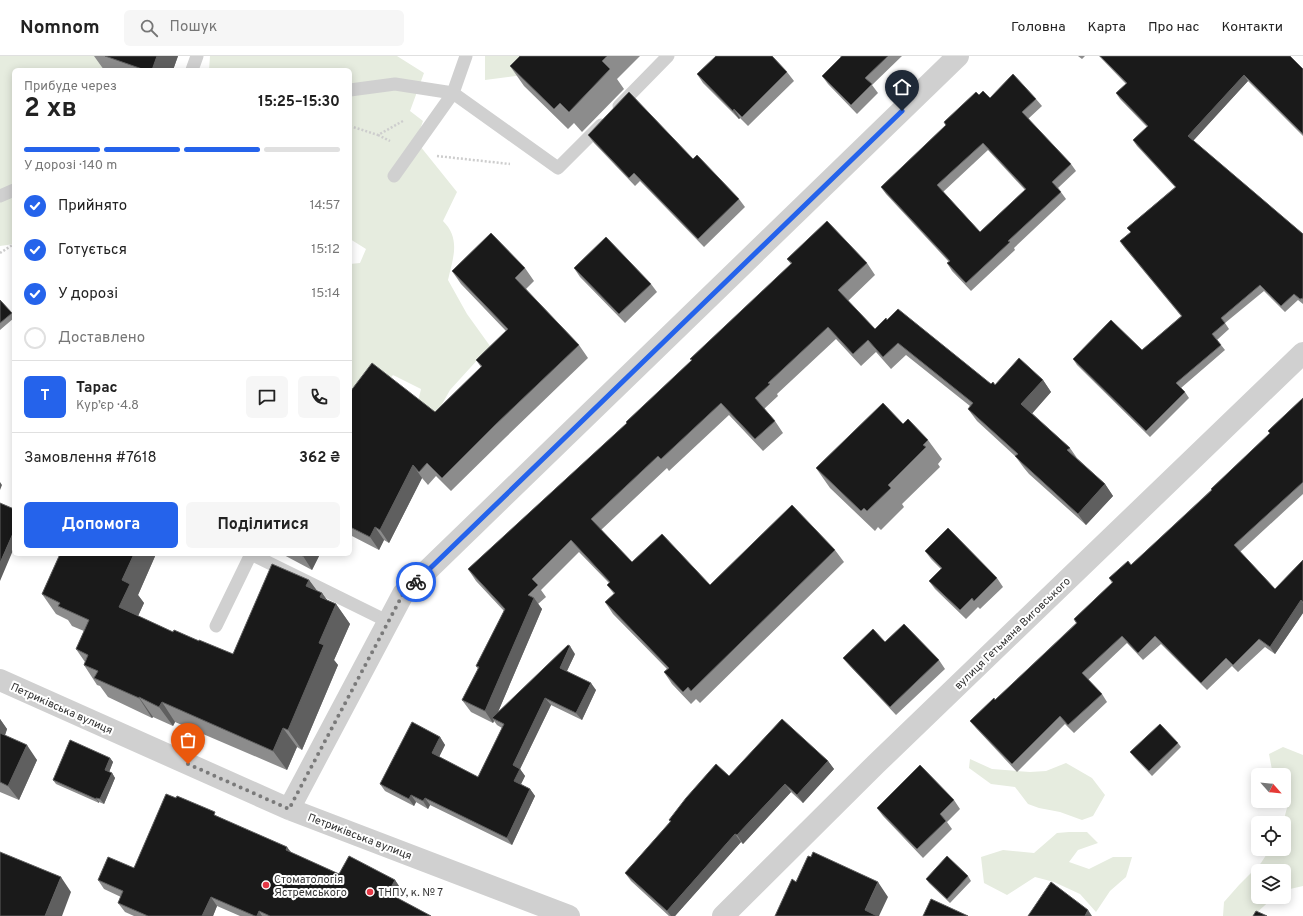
<!DOCTYPE html>
<html lang="uk">
<meta charset="utf-8">
<style>
:root{--surface:#fff;--page:#f6f6f6;--text:#222;--muted:#767676;--line:#e0e0e0;--accent:#2563eb}
body{margin:0;font-family:Overpass,sans-serif;background:var(--page);color:var(--text);height:100vh;display:flex;flex-direction:column;font-size:15px;white-space:nowrap}
*{box-sizing:border-box;margin:0}
p{font-size:13px;color:var(--muted)}
.icon{flex:none;width:22px;height:22px;fill:none;stroke:currentColor;stroke-width:2;stroke-linecap:round;stroke-linejoin:round}
.map{position:relative;flex:1;overflow:hidden}
.details{position:absolute;left:12px;top:12px;width:340px;height:488px;display:flex;flex-direction:column;background:var(--surface);border-radius:6px;box-shadow:0 2px 10px #0003}
.details>*{flex:none}
.needle{width:26px;rotate:117deg}
.tools{position:absolute;left:1251px;top:712px;display:grid;gap:8px}
.tools a{display:grid;place-items:center;width:40px;height:40px;border-radius:6px;background:var(--surface);box-shadow:0 2px 10px #0003;font-size:20px}
.pin{position:absolute;display:grid;place-items:center;width:34px;height:34px;color:#fff;margin:-41px -17px;border-radius:50% 50% 50% 0;rotate:-45deg;box-shadow:0 0 4px #0007}
.pin .icon{rotate:45deg}
.courier{position:absolute;display:grid;place-items:center;width:40px;height:40px;margin:-20px;border:3px solid #2563eb;border-radius:50%;background:#fff;color:#222;box-shadow:0 1px 5px #0007}
.headline em{font-style:normal;font-weight:700}
.headline div{display:flex;flex-direction:column-reverse}
.headline{display:flex;align-items:center;justify-content:space-between;height:68px;padding:0 12px}
h1{font-size:26px;font-weight:700;line-height:30px}
.bar{display:grid;grid-template-columns:repeat(4,1fr);gap:6px 4px;align-content:center;height:48px;padding:0 12px}
.bar i{height:5px;border-radius:3px;background:var(--line)}
.bar .active{background:var(--accent)}
.bar p{grid-column:span 4}
.line{display:flex;align-items:center;gap:10px;padding:0 12px;border-top:1px solid var(--line)}
.line div{flex:1}
.round{display:grid;place-items:center;flex:none;width:42px;height:42px;border-radius:6px;background:var(--page)}
ol{padding:0 12px;list-style:none}
li{display:flex;align-items:center;gap:12px;height:44px}
li p{margin-inline-start:auto}
li .icon{padding:4px;border-radius:50%;background:var(--accent);color:#fff;stroke-width:4}
li:last-child{color:var(--muted)}
li i{width:22px;height:22px;border:2px solid var(--line);border-radius:50%}
.action{display:flex;gap:8px;margin-top:auto;padding:8px 12px}
.action a{flex:1;height:46px;border-radius:6px;background:var(--accent);color:#fff;font-size:16px;font-weight:700;line-height:46px;text-align:center}
.action a+a{background:var(--page);color:var(--text)}
header{display:flex;align-items:center;gap:24px;box-sizing:border-box;height:56px;padding:0 20px;background:var(--surface);border-bottom:1px solid var(--line)}
header strong{font-size:19px}
nav{display:flex;gap:22px;margin-inline-start:auto;font-size:14px}
.search{width:280px;height:36px;background:var(--page);display:flex;align-items:center;gap:10px;box-sizing:border-box;padding:0 14px;border-radius:6px;color:var(--muted);font-size:15px}
.map>svg:first-child{display:block}
.green{fill:#e6ecdf}
.lines{fill:none;stroke-linecap:round;stroke-linejoin:round}
.path{stroke:#cdcdcd;stroke-width:2.5;stroke-dasharray:2 2;stroke-linecap:butt}
.service{stroke:#d0d0d0;stroke-width:13}
.minor{stroke:#d0d0d0;stroke-width:22}
.wall{fill:#8c8c8c;fill-rule:evenodd}
.shaded-wall{fill:#5f5f5f}
.building{fill:#1a1a1a;stroke:#5f5f5f;fill-rule:evenodd}
.done{stroke:#7a7a7a;stroke-width:4;stroke-dasharray:0 7.2}
.route{stroke:#2563eb;stroke-width:5}
.poi-dot{fill:#e63946;stroke:#fff;stroke-width:1.5}
.labels{text-anchor:middle;stroke-width:4;stroke-linejoin:round;paint-order:stroke}
.street-label{font-size:11px;fill:#333;stroke:#fff}
.poi-label{font-size:11px;fill:#333;stroke:#fff;text-anchor:start}
</style>
<header>
<strong>Nomnom</strong>
<div class="search"><svg class="icon" aria-label="search" viewBox="0 0 24 24"><circle cx="10" cy="10" r="6"/><path d="M15 15l6 6"/></svg>Пошук</div>
<nav><a>Головна</a><a>Карта</a><a>Про нас</a><a>Контакти</a></nav>
</header>
<div class="map">
<svg width="1303" height="860" viewBox="0 0 1303 860">
<rect width="100%" height="100%" fill="#fff"/>
<path class="green" d="M 0,0 L 116,0 L 101,6 L 103,14 L 14,14 L 14,188 L 0,190 Z
M 210,0 L 397,0 L 424,17 L 410,55 L 423,65 L 416,85 L 457,136 L 443,165 C 461,183 453,202 448,224 L 467,258 L 490,290 L 450,334 L 432,366 L 414,362 L 421,333 L 393,319 L 376,341 L 350,382 L 350,208 L 360,207 L 366,193 L 350,183 L 350,14 L 209,14 Z
M 485,0 L 549,0 L 523,19 L 485,24 Z
M 1283,691 L 1303,699 L 1303,830 L 1290,833 L 1284,835 L 1284,815 L 1258,815 L 1258,841 L 1274,841 L 1253,860 L 1223,860 L 1224,846 L 1239,829 L 1261,807 L 1270,793 L 1284,793 L 1284,767 L 1283,767 L 1288,748 L 1284,740 L 1284,719 L 1273,719 L 1269,698 Z
M 970,703 L 992,713 L 1030,716 L 1046,715 L 1066,707 L 1092,722 L 1105,739 L 1093,760 L 1082,764 L 1060,756 L 1039,752 L 1028,748 L 1015,731 L 991,728 L 969,712 Z
M 1069,776 L 1087,776 L 1098,787 L 1078,794 L 1069,806 L 1089,813 L 1113,801 L 1132,801 L 1126,821 L 1110,835 L 1096,856 L 1080,838 L 1054,826 L 1035,821 L 1007,839 L 984,827 L 981,801 L 1003,794 L 1034,797 L 1057,777 Z"/>
<g class="lines">
<path class="path" d="M 350,70 L 378,79 L 403,65
M 378,79 L 390,85
M 437,100 L 510,108
M 0,197 L 14,188"/>
<path class="service" d="M 192,14 L 197,0
M 350,34 L 395,28 L 453,37 L 558,112 L 601,69
M 619,50 L 668,0
M 394,120 L 453,37 L 466,0
M 0,140 L 14,134
M 216,570 L 251,498 L 389,566"/>
<path class="minor" d="M 0,624 L 289,753 L 569,860
M 289,753 L 403,538 L 958,0
M 723,860 L 876,708 L 1303,297"/>
</g>
<path class="wall" d="M 94,0 L 178,0 L 173,14 L 104,14 Z
M 520,0 L 640,0 L 617,23 L 624,33 L 582,76 L 574,67 L 568,73 L 524,30 L 510,10 Z
M 840,0 L 902,0 L 872,29 L 878,37 L 857,58 L 828,28 L 822,20 L 841,1 Z
M 1078,0 L 1085,0 L 1082,3 Z
M 1099,0 L 1290,0 L 1303,13 L 1303,80 L 1248,25 L 1193,85 L 1303,178 L 1303,248 L 1298,244 L 1285,256 L 1264,235 L 1225,267 L 1229,273 L 1217,284 L 1225,294 L 1181,332 L 1185,336 L 1189,342 L 1150,381 L 1077,309 L 1073,303 L 1142,294 L 1181,260 L 1124,191 L 1120,185 L 1131,176 L 1127,172 L 1175,131 L 1137,90 L 1133,84 L 1147,71 L 1120,43 L 1116,37 L 1126,28 Z
M 787,16 L 794,25 L 748,70 L 740,62 L 739,63 L 703,27 L 697,18 Z
M 979,39 L 990,42 L 1036,43 L 1042,50 L 1028,63 L 1071,108 L 1076,115 L 1058,132 L 1066,143 L 1014,192 L 1015,194 L 971,235 L 952,215 L 947,207 L 949,206 L 886,138 L 881,131 L 946,69 L 944,66 ZM 988,94 L 1025,134 L 980,176 L 943,136 Z
M 588,79 L 693,103 L 739,143 L 745,151 L 704,191 L 640,125 L 635,130 L 594,87 Z
M 787,203 L 867,207 L 875,219 L 848,245 L 875,273 L 887,264 L 991,328 L 995,329 L 1043,324 L 1051,336 L 1032,357 L 1070,392 L 1077,402 L 1105,428 L 1113,440 L 1086,469 L 1029,418 L 1024,412 L 1015,400 L 977,365 L 968,353 L 970,350 L 906,299 L 891,313 L 876,296 L 861,310 L 836,283 L 777,338 L 778,340 L 764,353 L 775,365 L 783,377 L 763,395 L 729,359 L 669,415 L 667,412 L 601,474 L 632,506 L 710,529 L 835,494 L 844,506 L 700,647 L 696,643 L 691,648 L 672,628 L 664,616 L 667,613 L 613,558 L 605,546 L 614,538 L 607,529 L 609,527 L 579,496 L 541,534 L 546,541 L 538,548 L 542,553 L 498,656 L 575,598 L 567,615 L 596,634 L 582,664 L 551,649 L 520,713 L 525,720 L 521,728 L 530,733 L 535,740 L 512,789 L 430,749 L 428,753 L 416,746 L 414,750 L 385,735 L 380,728 L 440,681 L 445,689 L 439,701 L 478,721 L 502,672 L 497,669 L 494,665 L 493,667 L 471,656 L 462,644 L 478,613 L 476,610 L 504,555 L 476,525 L 468,513 L 627,367 L 791,208 Z
M 525,212 L 534,225 L 526,233 L 579,289 L 588,302 L 505,382 L 451,435 L 436,420 L 428,429 L 422,422 L 389,487 L 384,484 L 379,494 L 350,479 L 350,336 L 435,356 L 481,311 L 476,304 L 506,275 L 461,228 L 452,215 Z
M 574,212 L 651,228 L 657,236 L 625,267 L 580,221 Z
M 0,244 L 14,260 L 14,262 L 0,274 Z
M 1303,342 L 1303,438 L 1240,496 L 1275,533 L 1303,504 L 1303,557 L 1275,598 L 1265,591 L 1238,616 L 1232,610 L 1207,634 L 1161,588 L 1143,604 L 1127,587 L 1088,624 L 1102,638 L 1107,646 L 1074,677 L 1065,668 L 1017,716 L 976,672 L 970,665 L 995,644 L 1076,567 L 1074,563 L 1112,527 L 1109,522 L 1131,509 L 1211,434 L 1270,378 L 1268,375 Z
M 903,368 L 928,384 L 942,403 L 938,408 L 940,411 L 902,448 L 904,451 L 881,474 L 878,471 L 875,475 L 830,432 L 816,412 Z
M 925,495 L 997,522 L 1003,531 L 980,553 L 978,551 L 966,563 L 935,533 L 929,525 L 941,513 L 931,503 Z
M 60,498 L 156,498 L 138,539 L 144,547 L 138,560 L 173,576 L 233,598 L 309,524 L 317,535 L 322,537 L 327,544 L 336,548 L 350,568 L 334,604 L 338,609 L 302,694 L 297,691 L 287,714 L 175,666 L 173,670 L 153,661 L 152,662 L 108,641 L 100,630 L 97,629 L 84,609 L 85,606 L 76,593 L 84,575 L 72,570 L 68,564 L 56,558 L 42,538 Z
M 282,498 L 320,498 L 312,514 Z
M 885,586 L 939,604 L 945,613 L 896,659 L 850,610 L 843,602 Z
M 0,663 L 7,673 L 5,679 L 37,704 L 19,744 L 0,736 Z
M 1178,687 L 1181,691 L 1152,720 L 1134,701 L 1130,696 Z
M 110,702 L 113,706 L 109,716 L 112,717 L 115,722 L 104,748 L 99,746 L 99,747 L 56,728 L 53,724 Z
M 828,705 L 834,713 L 803,747 L 791,736 L 743,788 L 741,786 L 675,860 L 669,860 L 631,825 L 625,817 L 670,766 L 669,764 L 729,720 Z
M 176,742 L 217,760 L 292,797 L 339,818 L 395,824 L 401,833 L 397,842 L 431,860 L 240,860 L 217,850 L 213,860 L 134,860 L 125,856 L 118,847 L 121,841 L 104,833 L 98,824 L 134,812 Z
M 954,744 L 960,753 L 947,766 L 952,773 L 923,802 L 883,760 L 877,752 Z
M 968,820 L 971,825 L 950,847 L 929,827 L 926,823 Z"/>
<path class="shaded-wall" d="M 157,0 L 178,0 L 173,14 L 152,14 Z
M 1244,19 L 1248,25 L 1192,86 L 1188,80 Z
M 734,53 L 740,62 L 739,63 L 733,55 Z
M 1043,324 L 1051,336 L 1030,360 L 1021,348 Z
M 413,409 L 422,422 L 389,487 L 380,474 Z
M 0,426 L 2,429 L 0,434 Z
M 1105,428 L 1113,440 L 1086,469 L 1078,458 Z
M 375,471 L 384,484 L 379,494 L 370,481 Z
M 14,475 L 14,492 L 0,525 L 0,507 Z
M 134,498 L 156,498 L 138,539 L 144,547 L 133,571 L 119,551 L 122,524 Z
M 304,498 L 320,498 L 312,514 L 303,500 Z
M 309,524 L 321,540 L 322,537 L 334,554 L 336,548 L 350,568 L 334,604 L 338,609 L 302,694 L 288,674 L 319,587 L 306,530 Z
M 534,542 L 542,553 L 495,663 L 492,662 L 494,665 L 493,667 L 485,655 Z
M 1301,544 L 1303,547 L 1303,557 L 1275,598 L 1270,591 Z
M 570,590 L 575,598 L 565,619 L 560,612 Z
M 591,627 L 596,634 L 582,664 L 576,657 Z
M 139,641 L 153,661 L 152,662 L 139,642 Z
M 545,642 L 551,649 L 520,713 L 525,720 L 519,732 L 514,725 L 513,709 Z
M 162,646 L 175,666 L 173,670 L 159,651 Z
M 0,663 L 7,673 L 2,688 L 0,686 Z
M 283,672 L 297,691 L 287,714 L 273,695 Z
M 440,681 L 445,689 L 437,705 L 432,697 Z
M 27,689 L 37,704 L 19,744 L 8,730 Z
M 110,702 L 113,706 L 108,719 L 105,714 Z
M 828,705 L 834,713 L 803,747 L 797,739 Z
M 112,717 L 115,722 L 104,748 L 100,743 Z
M 785,728 L 791,736 L 743,788 L 737,779 Z
M 530,733 L 535,740 L 512,789 L 507,782 Z
M 411,739 L 416,746 L 414,750 L 409,743 Z
M 96,742 L 99,746 L 99,747 L 96,743 Z
M 425,742 L 430,749 L 428,753 L 423,745 Z
M 735,778 L 741,786 L 675,860 L 671,860 L 667,855 Z
M 287,791 L 294,800 L 286,794 Z
M 61,821 L 71,836 L 62,860 L 45,860 Z
M 395,824 L 401,833 L 394,847 L 388,837 Z
M 878,826 L 888,841 L 879,860 L 869,860 L 865,854 Z
M 211,841 L 217,850 L 213,860 L 202,860 Z
M 1088,854 L 1092,860 L 1085,860 Z
M 259,855 L 262,860 L 257,860 Z"/>
<path class="building" d="M 105,0 L 157,0 L 152,14 L 145,14 Z
M 520,0 L 607,0 L 602,5 L 610,13 L 569,56 L 560,47 L 554,53 L 510,10 Z
M 716,0 L 772,0 L 787,16 L 742,61 L 734,53 L 733,55 L 697,18 Z
M 842,0 L 888,0 L 865,22 L 872,28 L 851,49 L 822,20 Z
M 1100,0 L 1290,0 L 1303,13 L 1303,78 L 1244,19 L 1188,80 L 1303,178 L 1303,242 L 1300,243 L 1294,238 L 1281,250 L 1260,229 L 1221,262 L 1225,267 L 1212,278 L 1221,289 L 1176,327 L 1185,336 L 1146,375 L 1073,303 L 1111,264 L 1142,294 L 1182,260 L 1120,185 L 1131,176 L 1127,172 L 1176,131 L 1133,84 L 1148,70 L 1116,37 L 1127,27 Z
M 1013,18 L 1036,43 L 1022,56 L 1071,108 L 1052,126 L 1061,136 L 1008,185 L 1010,186 L 966,227 L 947,207 L 950,205 L 881,131 L 946,69 L 944,66 L 976,36 L 979,39 L 983,35 L 990,42 ZM 983,87 L 1026,133 L 980,176 L 937,129 Z
M 629,36 L 693,103 L 697,99 L 739,143 L 698,183 L 634,117 L 629,122 L 588,79 Z
M 827,165 L 867,207 L 838,234 L 875,273 L 886,262 L 887,264 L 898,253 L 991,328 L 993,326 L 995,329 L 1019,302 L 1043,324 L 1021,348 L 1070,392 L 1067,394 L 1105,428 L 1078,458 L 1021,406 L 1015,400 L 1018,398 L 968,353 L 973,347 L 898,287 L 883,301 L 868,284 L 853,298 L 828,271 L 768,327 L 770,328 L 755,342 L 775,365 L 755,383 L 721,347 L 661,403 L 658,400 L 591,463 L 632,506 L 662,478 L 710,529 L 792,449 L 835,494 L 691,635 L 688,631 L 683,636 L 664,616 L 669,612 L 605,546 L 615,537 L 607,529 L 610,526 L 571,484 L 532,523 L 538,529 L 528,539 L 534,542 L 485,655 L 462,644 L 479,611 L 476,610 L 505,553 L 468,513 L 627,367 L 626,366 L 692,304 L 690,303 L 792,207 L 787,203 Z
M 491,177 L 525,212 L 515,222 L 579,289 L 495,369 L 442,422 L 427,407 L 419,416 L 413,409 L 380,474 L 375,471 L 370,481 L 350,471 L 350,336 L 372,307 L 435,356 L 482,310 L 476,304 L 508,273 L 452,215 Z
M 606,181 L 651,228 L 619,258 L 574,212 Z
M 0,244 L 12,257 L 0,267 Z
M 1303,342 L 1303,426 L 1234,489 L 1275,533 L 1303,504 L 1303,546 L 1301,544 L 1270,591 L 1259,583 L 1233,609 L 1226,602 L 1201,627 L 1155,580 L 1138,597 L 1122,580 L 1082,617 L 1102,638 L 1068,669 L 1060,660 L 1012,708 L 970,665 L 994,642 L 995,644 L 1077,567 L 1074,563 L 1113,526 L 1109,522 L 1128,505 L 1131,509 L 1212,434 L 1211,433 L 1270,377 L 1268,375 Z
M 883,347 L 903,368 L 908,363 L 928,384 L 923,389 L 926,391 L 888,429 L 891,432 L 867,455 L 864,452 L 861,455 L 816,412 Z
M 0,447 L 14,453 L 14,475 L 0,507 Z
M 948,472 L 997,522 L 974,545 L 972,542 L 960,554 L 929,525 L 942,512 L 925,495 Z
M 60,498 L 134,498 L 122,524 L 130,528 L 119,551 L 173,576 L 174,574 L 199,585 L 199,584 L 233,598 L 272,508 L 309,524 L 306,530 L 322,537 L 320,541 L 336,548 L 319,587 L 324,589 L 288,674 L 283,672 L 273,695 L 162,646 L 159,651 L 139,641 L 139,642 L 94,622 L 98,615 L 84,609 L 88,599 L 76,593 L 89,564 L 58,550 L 60,547 L 42,538 Z
M 298,498 L 304,498 L 303,500 Z
M 904,568 L 939,604 L 890,651 L 843,602 L 873,573 L 885,586 Z
M 568,589 L 570,590 L 560,612 L 591,627 L 576,657 L 545,642 L 513,709 L 520,713 L 514,725 L 530,733 L 507,782 L 425,742 L 423,745 L 411,739 L 409,743 L 380,728 L 412,666 L 440,681 L 432,697 L 478,721 L 504,668 L 492,662 Z
M 782,663 L 828,705 L 797,739 L 785,728 L 737,779 L 735,778 L 667,855 L 625,817 L 671,765 L 669,764 L 686,742 L 716,708 L 729,720 Z
M 1160,668 L 1178,687 L 1149,715 L 1130,696 Z
M 0,677 L 27,689 L 8,730 L 0,726 Z
M 70,684 L 110,702 L 105,714 L 112,717 L 100,743 L 96,742 L 96,743 L 53,724 Z
M 920,709 L 954,744 L 940,758 L 946,765 L 917,793 L 877,752 Z
M 166,738 L 176,742 L 177,740 L 215,756 L 214,759 L 287,791 L 286,794 L 339,818 L 349,800 L 395,824 L 388,837 L 431,860 L 270,860 L 259,855 L 257,860 L 255,860 L 211,841 L 202,860 L 148,860 L 118,847 L 123,835 L 98,824 L 108,801 L 134,812 Z
M 0,796 L 61,821 L 45,860 L 0,860 Z
M 813,796 L 878,826 L 865,854 L 877,860 L 775,860 L 792,823 L 796,826 L 808,800 L 811,801 Z
M 947,800 L 968,820 L 947,843 L 926,823 Z
M 1051,826 L 1088,854 L 1085,860 L 1028,860 Z
M 931,843 L 968,860 L 923,860 Z
M 1256,855 L 1267,860 L 1253,860 Z"/>
<g class="lines">
<path class="done" d="M 188,708 L 289,753 L 403,538 L 416,526"/>
<path class="route" d="M 416,526 L 902,55"/>
</g>
<g class="poi-dot">
<circle cx="266" cy="829" r="4"/>
<circle cx="370" cy="836" r="4"/>
</g>
<g class="labels">
<g class="street-label">
<text transform="translate(1012 577) rotate(-44)" y="4">вулиця Гетьмана Виговського</text>
<text transform="translate(62 652) rotate(24)" y="4">Петриківська вулиця</text>
<text transform="translate(360 780) rotate(21)" y="4">Петриківська вулиця</text>
</g>
<g class="poi-label">
<text x="274" y="827">Стоматологія<tspan x="274" dy="13">Ястремського</tspan></text>
<text x="378" y="840">ТНПУ, к. № 7</text>
</g>
</g>
</svg>
<div class="tools">
<a><svg class="needle" viewBox="-14 -14 28 28"><path d="M0-13l5 13h-10z" fill="#e53935"/><path d="M0 13l5-13h-10z" fill="#767676"/></svg></a>
<a><svg class="icon" aria-label="locate" viewBox="0 0 24 24"><circle cx="12" cy="12" r="6"/><path d="M12 2v4M12 18v4M2 12h4M18 12h4"/></svg></a>
<a><svg class="icon" aria-label="layers" viewBox="0 0 24 24"><path d="M12 4l9 5-9 5-9-5zM3 14l9 5 9-5"/></svg></a>
</div>
<div class="pin" style="left:188px;top:708px;background:#ea580c"><svg class="icon" aria-label="bag" viewBox="0 0 24 24"><path d="M5 8h14l-1 12H6zM9 8a3 3 0 0 1 6 0"/></svg></div>
<div class="pin" style="left:902px;top:55px;background:#1f2937"><svg class="icon" aria-label="home" viewBox="0 0 24 24"><path d="M3 11l9-7 9 7M6 9v11h12V9"/></svg></div>
<div class="courier" style="left:416px;top:526px"><svg class="icon" aria-label="bike" viewBox="0 0 24 24"><circle cx="6" cy="16" r="4"/><circle cx="18" cy="16" r="4"/><path d="M6 16l4-8h5l3 8M10 8l3 8H6M13 5h3"/></svg></div>
<section class="details">
<div class="headline"><div><h1>2 хв</h1><p>Прибуде через</p></div><em>15:25–15:30</em></div>
<div class="bar"><i class="active"></i><i class="active"></i><i class="active"></i><i></i><p>У дорозі · 140 m</p></div>
<ol>
<li><svg class="icon" aria-label="check" viewBox="0 0 24 24"><path d="M5 12l5 5 9-10"/></svg>Прийнято<p>14:57</p></li>
<li><svg class="icon" aria-label="check" viewBox="0 0 24 24"><path d="M5 12l5 5 9-10"/></svg>Готується<p>15:12</p></li>
<li><svg class="icon" aria-label="check" viewBox="0 0 24 24"><path d="M5 12l5 5 9-10"/></svg>У дорозі<p>15:14</p></li>
<li><i></i>Доставлено</li>
</ol>
<div class="line" style="height:72px"><b class="round" style="background:var(--accent);color:#fff">Т</b><div><b>Тарас</b><p>Кур’єр · 4.8</p></div><a class="round"><svg class="icon" aria-label="chat" viewBox="0 0 24 24"><path d="M4 5h16v11H9l-5 4z"/></svg></a><a class="round"><svg class="icon" aria-label="phone" viewBox="0 0 24 24"><path d="M5 4h4l2 5-3 2q2 4 5 5l2-3 5 2v4C11 20 4 13 5 4z"/></svg></a></div>
<div class="line" style="height:52px"><div>Замовлення #7618</div><b>362 ₴</b></div>
<div class="action"><a>Допомога</a><a>Поділитися</a></div>
</section>
</div>
